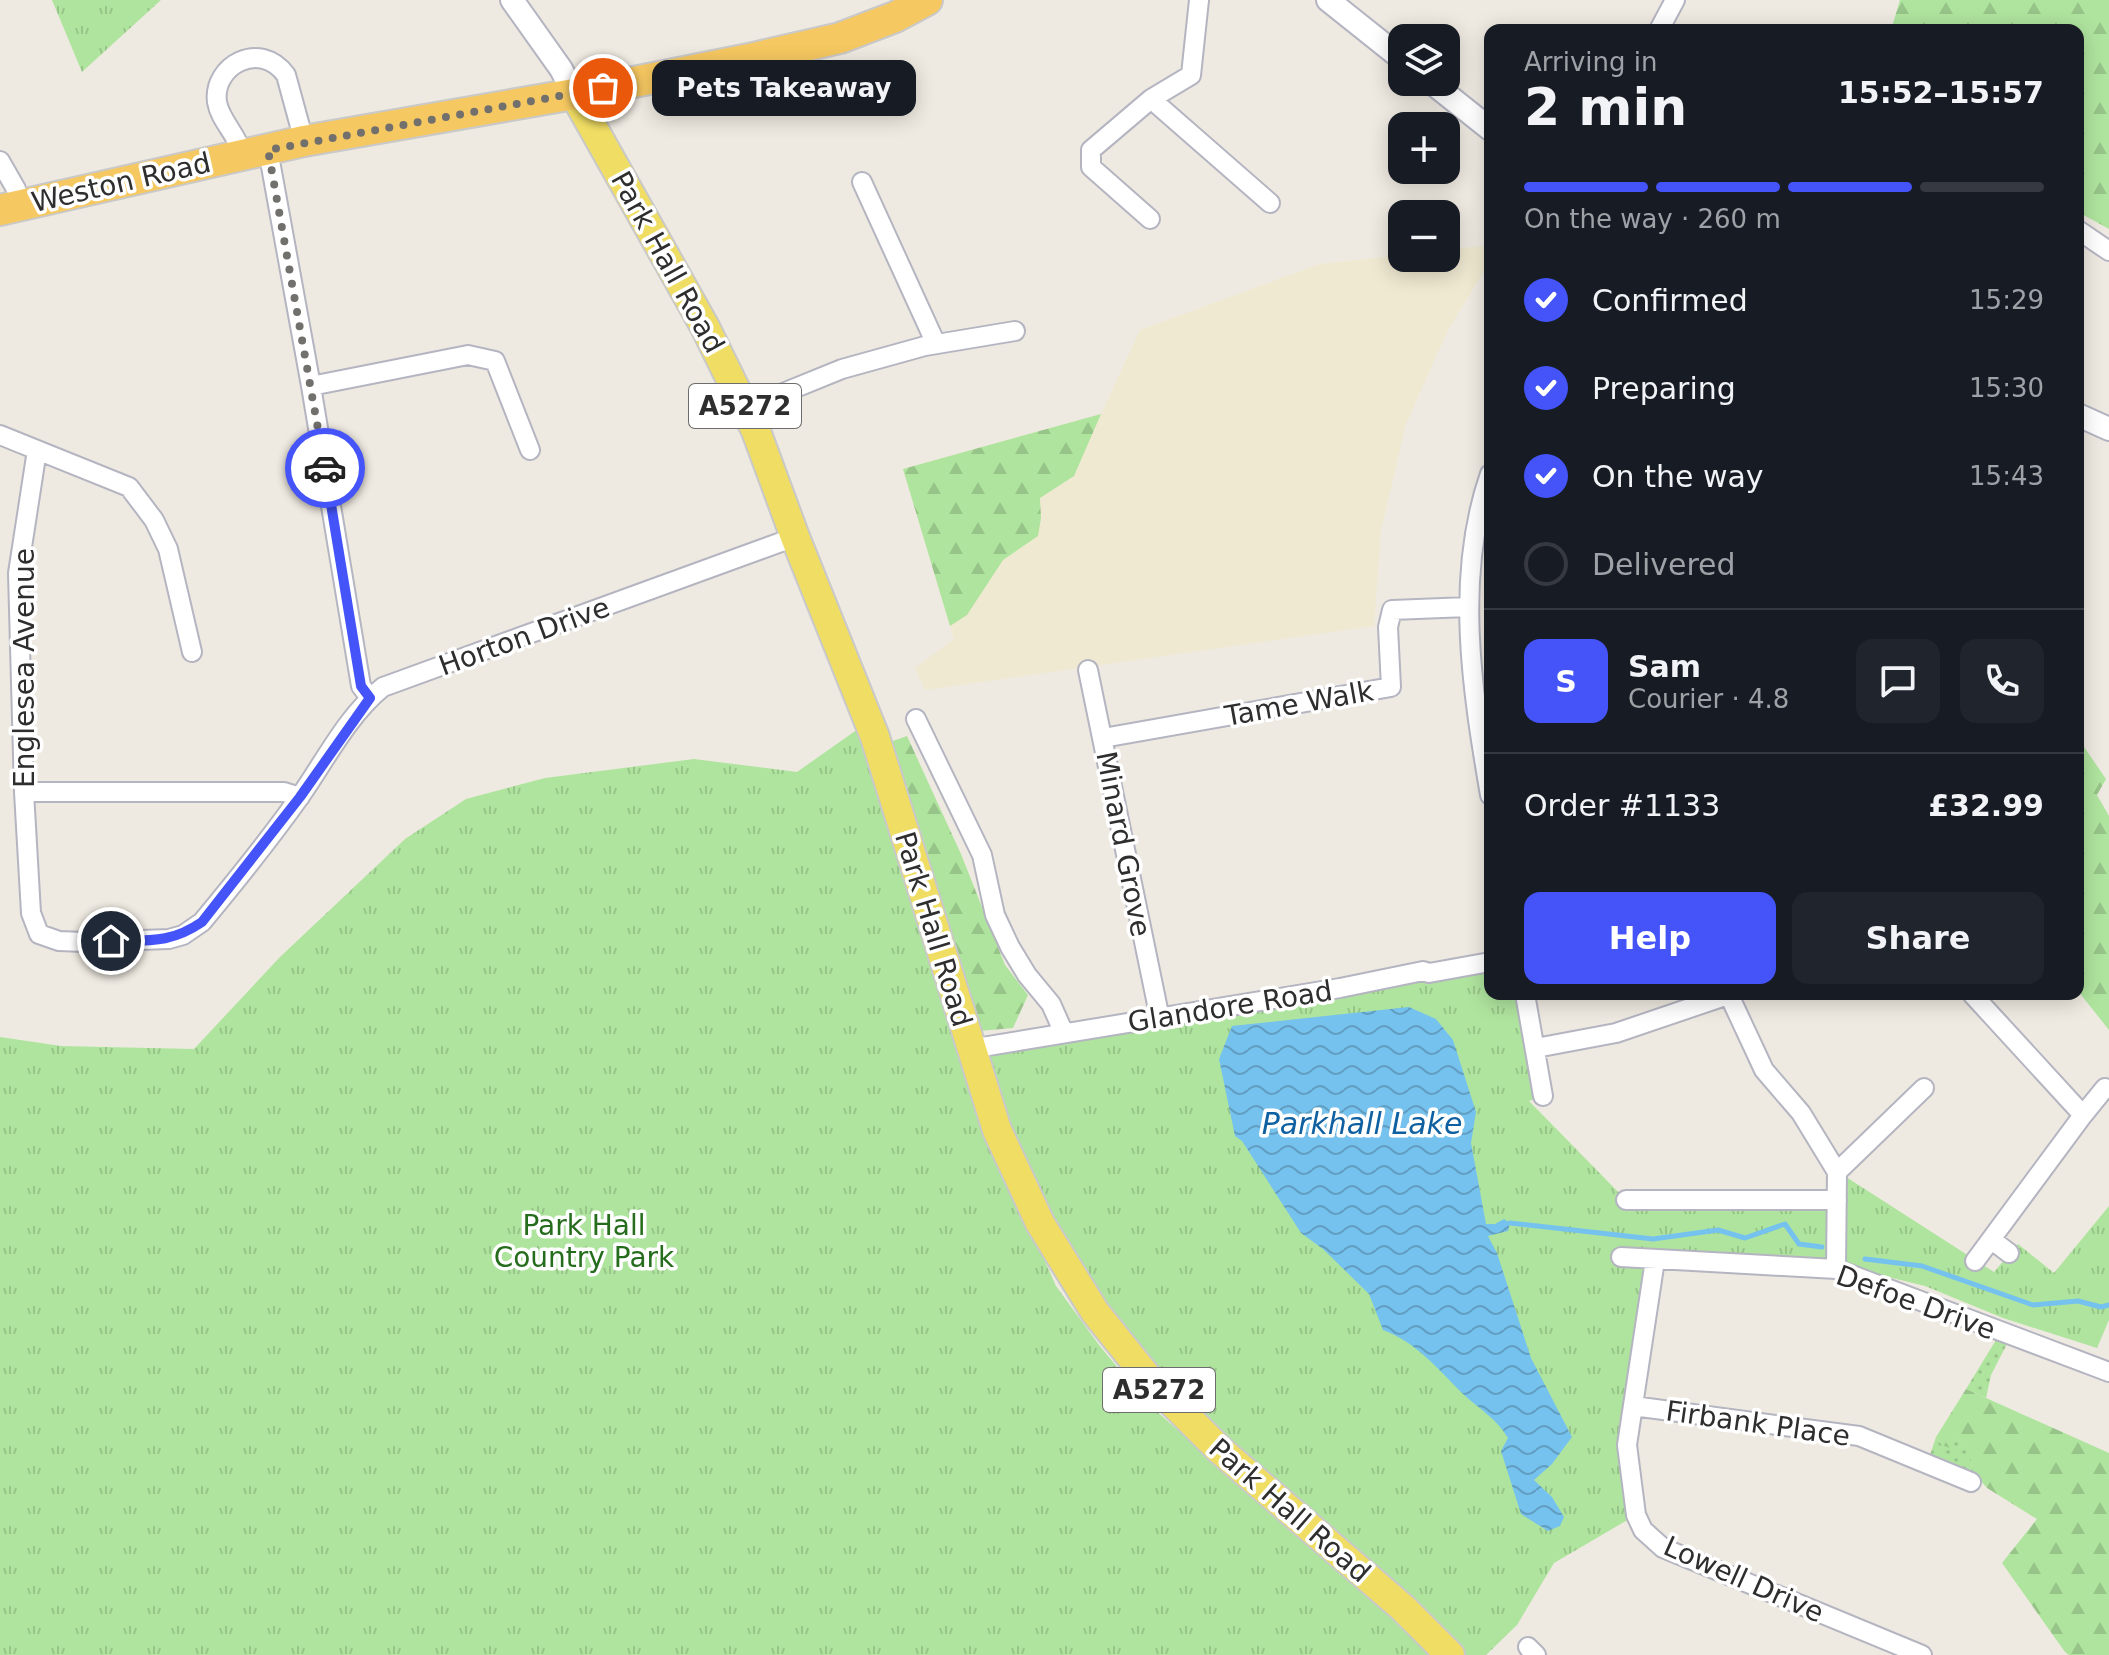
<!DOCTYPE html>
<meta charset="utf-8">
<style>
:root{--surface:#171b24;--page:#20242c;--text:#f1f3f6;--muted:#9ea1a6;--line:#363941;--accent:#4454f9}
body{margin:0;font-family:"DejaVu Sans",sans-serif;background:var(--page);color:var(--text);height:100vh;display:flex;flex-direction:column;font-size:30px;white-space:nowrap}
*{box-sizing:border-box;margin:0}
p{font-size:26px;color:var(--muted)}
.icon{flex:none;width:44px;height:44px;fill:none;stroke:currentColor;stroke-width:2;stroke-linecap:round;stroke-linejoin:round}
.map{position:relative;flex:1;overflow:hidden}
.details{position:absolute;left:1484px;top:24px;width:600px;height:976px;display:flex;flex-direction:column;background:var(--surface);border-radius:16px;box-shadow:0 4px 20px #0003}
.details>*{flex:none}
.buttons{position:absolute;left:1388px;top:24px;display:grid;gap:16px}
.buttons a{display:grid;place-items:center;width:72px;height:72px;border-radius:16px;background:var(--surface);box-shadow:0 4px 20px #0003;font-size:40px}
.pin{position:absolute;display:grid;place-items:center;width:68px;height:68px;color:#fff;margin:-34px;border:4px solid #fff;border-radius:50%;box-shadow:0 2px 8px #0007}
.courier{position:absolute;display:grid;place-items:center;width:80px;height:80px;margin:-40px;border:6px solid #4454f9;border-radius:50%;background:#fff;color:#222;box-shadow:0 2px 10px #0007}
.bubble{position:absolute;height:56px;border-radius:16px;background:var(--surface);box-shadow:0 4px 20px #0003;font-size:26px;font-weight:700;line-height:56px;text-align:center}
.summary em{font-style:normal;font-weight:700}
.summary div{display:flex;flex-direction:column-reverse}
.summary{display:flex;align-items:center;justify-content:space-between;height:136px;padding:0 40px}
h1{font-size:52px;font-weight:700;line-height:60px}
.bar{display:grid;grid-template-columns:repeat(4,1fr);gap:12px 8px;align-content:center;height:96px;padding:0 40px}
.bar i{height:10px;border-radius:6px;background:var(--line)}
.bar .selected{background:var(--accent)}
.bar p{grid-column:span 4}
.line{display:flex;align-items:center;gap:20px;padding:0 40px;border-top:2px solid var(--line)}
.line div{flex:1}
.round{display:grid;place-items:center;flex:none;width:84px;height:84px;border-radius:16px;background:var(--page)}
ol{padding:0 40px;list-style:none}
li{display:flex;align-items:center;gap:24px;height:88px}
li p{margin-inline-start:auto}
li .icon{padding:8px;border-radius:50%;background:var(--accent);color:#fff;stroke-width:4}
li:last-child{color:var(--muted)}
li i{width:44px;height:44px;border:4px solid var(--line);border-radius:50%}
.action{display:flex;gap:16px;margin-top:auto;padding:16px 40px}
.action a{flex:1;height:92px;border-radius:16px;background:var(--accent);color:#fff;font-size:32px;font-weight:700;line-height:92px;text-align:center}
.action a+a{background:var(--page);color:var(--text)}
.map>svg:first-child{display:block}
.education{fill:#efe9d1}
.grass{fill:url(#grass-dots)}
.forest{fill:url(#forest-firs)}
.park{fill:url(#park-tufts)}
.water{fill:url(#water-waves)}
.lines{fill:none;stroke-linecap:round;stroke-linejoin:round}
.stream{stroke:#76c2ee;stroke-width:5}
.minor-casing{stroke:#b4b5c1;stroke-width:22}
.tertiary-casing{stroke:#b4b5c1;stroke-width:26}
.primary-casing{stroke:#c9c9c9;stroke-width:32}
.trunk-casing{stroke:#c9c9c9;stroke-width:34}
.minor{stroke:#fff;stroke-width:18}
.tertiary{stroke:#fff;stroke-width:22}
.primary{stroke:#f0dd64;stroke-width:28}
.trunk{stroke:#f6c861;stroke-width:30}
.done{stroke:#72706d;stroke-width:8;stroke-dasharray:0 14.4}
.route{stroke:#4454f9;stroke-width:10}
.labels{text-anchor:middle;stroke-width:7;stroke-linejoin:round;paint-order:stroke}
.shield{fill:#fff;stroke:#6d6d6d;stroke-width:2}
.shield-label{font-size:26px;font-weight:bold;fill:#2e2e2e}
.street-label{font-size:28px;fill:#2e2e2e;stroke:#fff}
.park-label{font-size:28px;fill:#256d1c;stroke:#fff}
.water-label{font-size:30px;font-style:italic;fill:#0f60a1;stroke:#fff}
</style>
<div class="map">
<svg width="2109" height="1655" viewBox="0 0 2109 1655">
<defs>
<pattern id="grass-dots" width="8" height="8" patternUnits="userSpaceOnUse" patternTransform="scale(2)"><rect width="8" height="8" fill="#afe49e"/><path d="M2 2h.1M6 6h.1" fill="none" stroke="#97c488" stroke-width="1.8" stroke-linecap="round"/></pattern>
<pattern id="forest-firs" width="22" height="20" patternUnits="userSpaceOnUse" patternTransform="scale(2)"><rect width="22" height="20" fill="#afe49e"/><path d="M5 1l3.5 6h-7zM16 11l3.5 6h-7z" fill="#97c488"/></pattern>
<pattern id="park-tufts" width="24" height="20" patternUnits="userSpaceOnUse" patternTransform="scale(2)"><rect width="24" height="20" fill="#afe49e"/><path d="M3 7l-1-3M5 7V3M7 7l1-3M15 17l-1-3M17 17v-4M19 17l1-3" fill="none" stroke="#97c488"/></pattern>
<pattern id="water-waves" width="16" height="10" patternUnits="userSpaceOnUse" patternTransform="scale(2)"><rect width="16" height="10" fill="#76c2ee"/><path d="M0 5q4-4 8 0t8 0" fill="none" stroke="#619ec1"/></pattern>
</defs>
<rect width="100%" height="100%" fill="#efeae1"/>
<path class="education" d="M 1490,245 L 1490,261 L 1447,332 L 1406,424 L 1381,530 L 1374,626 L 925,690 L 915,668 L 954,639 L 903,469 L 1101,414 L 1140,330 L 1320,264 L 1402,255 L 1402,258 L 1446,258 L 1446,250 Z"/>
<path class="grass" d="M 1996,1340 L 2007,1344 L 1991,1375 L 1986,1398 L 1966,1389 Z
M 1936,1437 L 1942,1445 L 1957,1439 L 1971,1451 L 1972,1471 L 1979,1480 L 1929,1458 Z"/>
<path class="forest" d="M 1900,0 L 2109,0 L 2109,229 L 2078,212 L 2078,30 L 1891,30 Z
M 1101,414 L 1074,476 L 1040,498 L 1041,518 L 1038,536 L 1003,560 L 967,615 L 950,626 L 903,469 Z
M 907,736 L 961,854 L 1005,965 L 1028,995 L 1013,1028 L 979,1031 L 887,743 Z
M 2078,738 L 2106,779 L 2097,795 L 2109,816 L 2109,1030 L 2078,991 Z
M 1966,1389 L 2109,1453 L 2109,1655 L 2069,1655 L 2065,1652 L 2002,1563 L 2037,1519 L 1987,1488 L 1972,1471 L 1970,1451 L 1957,1439 L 1950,1448 L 1942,1445 L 1936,1437 Z"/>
<path class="park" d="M 52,0 L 161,0 L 82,72 Z
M 858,729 L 949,1013 L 990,1151 L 1005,1185 L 1030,1227 L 1056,1286 L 1099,1345 L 1147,1403 L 1255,1498 L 1398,1615 L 1434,1655 L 0,1655 L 0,1037 L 61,1046 L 194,1049 L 280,957 L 405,839 L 466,799 L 545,778 L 694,759 L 797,772 Z
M 1490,962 L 1490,994 L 1523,994 L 1538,1098 L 1529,1101 L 1626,1200 L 1837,1200 L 1836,1269 L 1655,1260 L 1627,1445 L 1636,1515 L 1554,1563 L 1517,1625 L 1486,1655 L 1449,1655 L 1226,1455 L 1068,1271 L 970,1049 Z
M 1843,1175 L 1994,1272 L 2018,1244 L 2054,1273 L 2109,1206 L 2109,1320 L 2097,1348 L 2003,1318 L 1925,1286 L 1843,1266 Z"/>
<path class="water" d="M 1409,1007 L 1436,1019 L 1453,1040 L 1476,1112 L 1471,1143 L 1486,1224 L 1495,1224 L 1504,1219 L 1510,1223 L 1508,1231 L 1488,1236 L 1497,1253 L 1531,1358 L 1572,1437 L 1552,1464 L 1534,1480 L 1552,1497 L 1564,1517 L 1560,1526 L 1548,1531 L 1521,1514 L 1501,1451 L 1508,1438 C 1497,1419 1478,1408 1462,1393 C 1438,1369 1416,1342 1383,1330 L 1369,1294 L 1323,1249 L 1301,1233 L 1242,1141 L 1235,1136 L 1219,1059 L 1232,1026 Z"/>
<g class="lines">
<path class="stream" d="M 1510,1223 L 1653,1239 L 1718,1230 L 1745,1238 L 1785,1224 L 1799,1244 L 1822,1247
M 1865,1259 L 1922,1266 L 2033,1305 L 2078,1301 L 2101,1307 L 2109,1305"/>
<g class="minor-casing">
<path id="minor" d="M 1659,30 L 1675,0
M 1151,99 L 1270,203
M 268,150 L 311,386 L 361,686 L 370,698
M 242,154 C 238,135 220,121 217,102 C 212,66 260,39 286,75 L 304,141
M 0,161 L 16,189 L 19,205
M 862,182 L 936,344
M 1150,219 L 1091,167 L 1091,150 L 1151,99 L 1191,75 L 1199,0
M 2078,230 L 2109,251
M 311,386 L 468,355 L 495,361 L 530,450
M 746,408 L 842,369 L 925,346 L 1015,331
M 0,435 L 129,487 L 154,520 L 168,549 L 192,652
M 37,450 L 18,573 L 24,792 L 31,913 L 39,934 L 59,941 L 83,942 L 169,939 L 183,935 L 202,922 C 236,881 270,839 301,795 C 326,759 348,715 383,687 L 795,537
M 1490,474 C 1454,577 1472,690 1490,795
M 1088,670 L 1160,1019
M 916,719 L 982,855 L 995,915 L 1010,947 L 1027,975 L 1051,1004 L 1063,1031
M 1103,738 L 1391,687 L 1388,627 L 1392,610 L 1468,607
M 24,792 L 284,792 L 300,797
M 1525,994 L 1543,1096
M 1972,994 L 2083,1115 L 1975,1261
M 1729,995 L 1764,1070 L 1801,1113 L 1837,1172 L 1836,1269
M 1536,1048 L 1616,1033 L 1731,994
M 970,1049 L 1340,988 L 1423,971 L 1429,973 L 1490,962
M 2083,1115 L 2105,1088
M 1837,1172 L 1924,1088
M 1626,1200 L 1837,1200
M 1992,1240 L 2009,1253
M 1621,1257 L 1836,1269 L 2109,1372
M 1655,1260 L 1627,1445 L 1636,1515 L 1643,1530 L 1663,1548 L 1922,1655
M 1633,1406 L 1859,1436 L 1971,1482
M 1528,1647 L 1536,1655"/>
</g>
<g class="tertiary-casing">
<path id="tertiary" d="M 512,0 L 561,69 L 574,94
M 1328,0 L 1402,59
M 1431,82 L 1490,129
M 2078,415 L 2109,429"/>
</g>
<g class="primary-casing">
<path id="primary" d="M 574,94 L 705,327 L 756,431 L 795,537 L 875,737 L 997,1130 L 1040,1223 L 1095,1312 L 1148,1378 L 1220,1450 L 1403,1608 L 1450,1655"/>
</g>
<g class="trunk-casing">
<path id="trunk" d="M 0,210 L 304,141 L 574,94 L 749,59 L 840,38 L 895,17 L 927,0"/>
</g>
<use href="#minor" class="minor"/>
<use href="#tertiary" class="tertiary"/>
<use href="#primary" class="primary"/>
<use href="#trunk" class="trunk"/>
</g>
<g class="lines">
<path class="done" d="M 325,468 L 268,150 L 603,88"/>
<path class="route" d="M 111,941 C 148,940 170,944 202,922 L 300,797 L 370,698 L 361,686 L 325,468"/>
</g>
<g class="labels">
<g class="shield">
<rect x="689" y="384" width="112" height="44" rx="6"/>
<rect x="1103" y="1368" width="112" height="44" rx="6"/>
</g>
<g class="shield-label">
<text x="745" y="415">A5272</text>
<text x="1159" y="1399">A5272</text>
</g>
<g class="street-label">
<text transform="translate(121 182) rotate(-13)" y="10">Weston Road</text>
<text transform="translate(668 262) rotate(61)" y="10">Park Hall Road</text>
<text transform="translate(524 636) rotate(-20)" y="10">Horton Drive</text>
<text transform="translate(24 668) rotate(-90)" y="10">Englesea Avenue</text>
<text transform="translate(1299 703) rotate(-10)" y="10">Tame Walk</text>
<text transform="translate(1124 844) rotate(79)" y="10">Minard Grove</text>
<text transform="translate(934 929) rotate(73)" y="10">Park Hall Road</text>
<text transform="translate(1230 1006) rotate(-9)" y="10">Glandore Road</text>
<text transform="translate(1916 1302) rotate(20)" y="10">Defoe Drive</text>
<text transform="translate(1758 1423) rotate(8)" y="10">Firbank Place</text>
<text transform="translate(1290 1510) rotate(41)" y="10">Park Hall Road</text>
<text transform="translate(1744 1579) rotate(24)" y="10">Lowell Drive</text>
</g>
<g class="park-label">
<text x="584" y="1235">Park Hall<tspan x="584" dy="32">Country Park</tspan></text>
</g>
<g class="water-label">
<text x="1362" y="1134">Parkhall Lake</text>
</g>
</g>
</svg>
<div class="buttons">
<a><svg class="icon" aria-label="layers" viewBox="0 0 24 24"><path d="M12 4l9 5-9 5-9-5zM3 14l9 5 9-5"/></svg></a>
<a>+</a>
<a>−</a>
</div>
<div class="pin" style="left:603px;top:88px;background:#ea580c"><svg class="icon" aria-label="bag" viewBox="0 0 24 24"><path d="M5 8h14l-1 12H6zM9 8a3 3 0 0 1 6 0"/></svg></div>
<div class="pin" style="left:111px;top:941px;background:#1f2937"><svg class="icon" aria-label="home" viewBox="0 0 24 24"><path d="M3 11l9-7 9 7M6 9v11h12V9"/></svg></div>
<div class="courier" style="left:325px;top:468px"><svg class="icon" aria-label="car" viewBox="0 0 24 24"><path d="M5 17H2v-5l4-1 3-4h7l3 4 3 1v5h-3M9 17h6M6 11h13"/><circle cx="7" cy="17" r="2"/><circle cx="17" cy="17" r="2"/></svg></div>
<div class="bubble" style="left:652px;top:60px;width:264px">Pets Takeaway</div>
<section class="details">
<div class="summary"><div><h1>2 min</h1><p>Arriving in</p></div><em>15:52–15:57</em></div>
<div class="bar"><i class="selected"></i><i class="selected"></i><i class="selected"></i><i></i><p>On the way · 260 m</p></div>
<ol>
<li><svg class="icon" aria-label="check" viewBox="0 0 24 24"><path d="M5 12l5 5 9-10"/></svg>Confirmed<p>15:29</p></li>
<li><svg class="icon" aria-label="check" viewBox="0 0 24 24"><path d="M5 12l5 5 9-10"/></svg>Preparing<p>15:30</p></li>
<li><svg class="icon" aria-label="check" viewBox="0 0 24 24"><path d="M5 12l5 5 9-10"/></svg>On the way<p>15:43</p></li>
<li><i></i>Delivered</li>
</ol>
<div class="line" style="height:144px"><b class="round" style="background:var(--accent);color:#fff">S</b><div><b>Sam</b><p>Courier · 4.8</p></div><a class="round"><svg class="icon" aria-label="chat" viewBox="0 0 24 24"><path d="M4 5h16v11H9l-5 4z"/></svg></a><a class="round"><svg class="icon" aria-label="phone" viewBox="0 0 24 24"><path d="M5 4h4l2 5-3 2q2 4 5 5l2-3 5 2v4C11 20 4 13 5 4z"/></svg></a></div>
<div class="line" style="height:104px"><div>Order #1133</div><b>£32.99</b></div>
<div class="action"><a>Help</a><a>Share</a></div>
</section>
</div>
